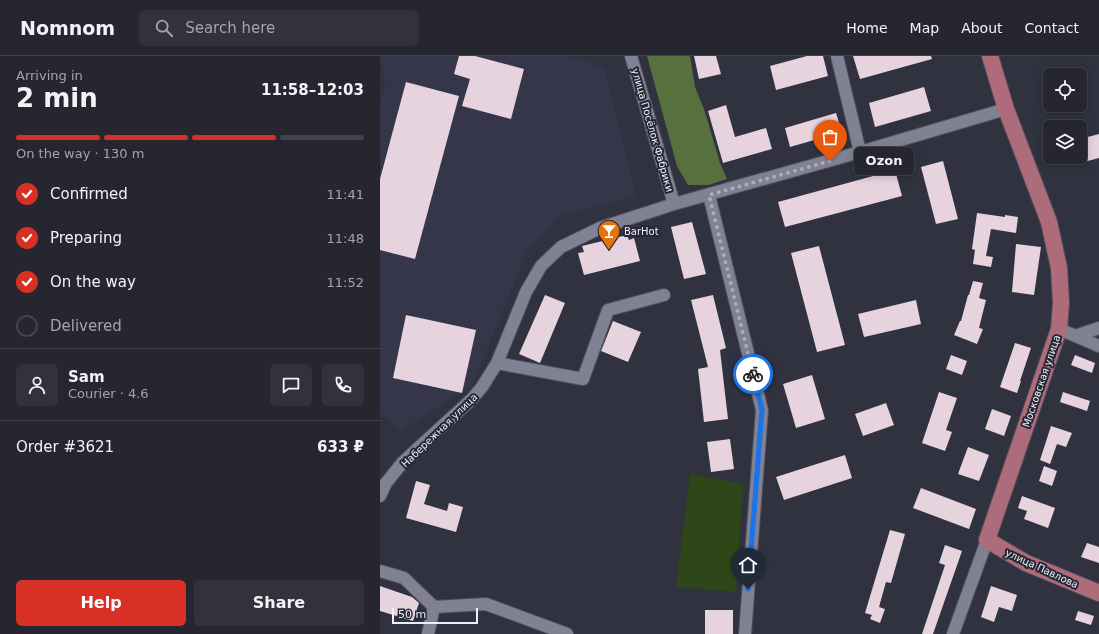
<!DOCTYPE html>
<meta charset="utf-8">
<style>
:root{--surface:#252630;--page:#31323c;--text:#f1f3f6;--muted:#a3a5ab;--line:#42434c;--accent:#d93025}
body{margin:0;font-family:"DejaVu Sans",sans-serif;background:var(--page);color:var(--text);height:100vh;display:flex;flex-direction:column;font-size:15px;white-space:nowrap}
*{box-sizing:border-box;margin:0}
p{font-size:13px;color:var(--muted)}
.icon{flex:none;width:22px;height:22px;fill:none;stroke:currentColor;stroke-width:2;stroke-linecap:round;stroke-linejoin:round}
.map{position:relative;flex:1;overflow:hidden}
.drawer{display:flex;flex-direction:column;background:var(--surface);width:380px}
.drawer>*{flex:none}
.buttons{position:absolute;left:663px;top:12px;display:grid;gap:8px}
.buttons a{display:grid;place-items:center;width:44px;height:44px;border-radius:6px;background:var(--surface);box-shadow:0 2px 10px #0003,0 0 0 1px var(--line);font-size:20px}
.scale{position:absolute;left:12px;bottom:10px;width:86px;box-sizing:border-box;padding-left:4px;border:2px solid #efeff9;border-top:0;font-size:11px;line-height:14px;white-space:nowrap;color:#efeff9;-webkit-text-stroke:3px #272836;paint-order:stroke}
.pin{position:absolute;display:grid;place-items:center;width:34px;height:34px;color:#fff;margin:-41px -17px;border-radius:50% 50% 50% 0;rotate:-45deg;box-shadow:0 0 4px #0007}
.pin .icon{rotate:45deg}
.courier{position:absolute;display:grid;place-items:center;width:40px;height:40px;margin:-20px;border:3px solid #1a73e8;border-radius:50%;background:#fff;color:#222;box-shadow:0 1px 5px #0007}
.bubble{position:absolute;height:28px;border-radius:6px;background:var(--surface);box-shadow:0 2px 10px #0003,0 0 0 1px var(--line);font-size:13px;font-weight:700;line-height:28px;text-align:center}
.headline em{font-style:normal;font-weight:700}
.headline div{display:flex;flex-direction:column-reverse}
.headline{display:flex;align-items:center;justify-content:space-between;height:68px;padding:0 16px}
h1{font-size:26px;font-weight:700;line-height:30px}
.bar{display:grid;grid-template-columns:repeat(4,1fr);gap:6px 4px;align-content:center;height:48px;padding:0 16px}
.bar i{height:5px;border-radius:3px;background:var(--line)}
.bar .on{background:var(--accent)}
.bar p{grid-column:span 4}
.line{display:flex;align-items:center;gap:10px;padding:0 16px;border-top:1px solid var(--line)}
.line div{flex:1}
.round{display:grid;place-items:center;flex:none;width:42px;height:42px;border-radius:6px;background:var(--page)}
ol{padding:0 16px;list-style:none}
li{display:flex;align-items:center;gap:12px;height:44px}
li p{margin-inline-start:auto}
li .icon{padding:4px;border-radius:50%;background:var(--accent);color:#fff;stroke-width:4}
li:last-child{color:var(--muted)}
li i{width:22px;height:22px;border:2px solid var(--line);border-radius:50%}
.cta{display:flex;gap:8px;margin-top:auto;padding:8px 16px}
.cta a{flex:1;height:46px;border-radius:6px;background:var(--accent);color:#fff;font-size:16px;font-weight:700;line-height:46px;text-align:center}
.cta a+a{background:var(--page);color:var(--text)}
header{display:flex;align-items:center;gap:24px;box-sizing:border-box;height:56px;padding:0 20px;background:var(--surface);border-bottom:1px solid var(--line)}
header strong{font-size:19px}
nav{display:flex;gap:22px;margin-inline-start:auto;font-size:14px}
.search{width:280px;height:36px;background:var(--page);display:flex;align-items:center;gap:10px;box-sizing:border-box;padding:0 14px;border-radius:6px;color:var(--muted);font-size:15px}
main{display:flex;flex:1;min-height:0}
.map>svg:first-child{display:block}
.built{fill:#36364b}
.green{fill:#2f4618}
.forest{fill:#56713d}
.building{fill:#e6d3de}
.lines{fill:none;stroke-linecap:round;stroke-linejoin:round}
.minor-casing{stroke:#51515e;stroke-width:14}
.major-casing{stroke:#51515e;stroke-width:18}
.minor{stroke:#808192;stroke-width:12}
.major{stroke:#ae6b79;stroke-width:16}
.done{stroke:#acadb8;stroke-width:4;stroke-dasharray:0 7.2}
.route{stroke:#1a73e8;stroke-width:5}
.labels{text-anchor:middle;stroke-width:4;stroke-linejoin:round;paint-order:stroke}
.street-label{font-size:10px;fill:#efeff9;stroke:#272836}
.poi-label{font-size:10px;fill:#efeff9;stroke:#272836;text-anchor:start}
</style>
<header>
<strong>Nomnom</strong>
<div class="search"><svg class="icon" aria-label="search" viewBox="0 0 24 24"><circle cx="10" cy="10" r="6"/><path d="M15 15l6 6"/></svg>Search here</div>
<nav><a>Home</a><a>Map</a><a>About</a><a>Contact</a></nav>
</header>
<main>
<section class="drawer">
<div class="headline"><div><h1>2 min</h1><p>Arriving in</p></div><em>11:58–12:03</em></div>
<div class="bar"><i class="on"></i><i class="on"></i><i class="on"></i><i></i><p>On the way · 130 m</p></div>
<ol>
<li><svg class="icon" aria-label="check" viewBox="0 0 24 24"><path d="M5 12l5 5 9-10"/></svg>Confirmed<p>11:41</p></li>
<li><svg class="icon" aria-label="check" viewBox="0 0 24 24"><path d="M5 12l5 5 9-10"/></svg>Preparing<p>11:48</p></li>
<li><svg class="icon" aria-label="check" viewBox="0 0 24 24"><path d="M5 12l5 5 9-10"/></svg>On the way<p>11:52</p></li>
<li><i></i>Delivered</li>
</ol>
<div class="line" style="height:72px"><a class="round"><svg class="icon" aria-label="person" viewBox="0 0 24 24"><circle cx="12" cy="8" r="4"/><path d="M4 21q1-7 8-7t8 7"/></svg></a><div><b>Sam</b><p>Courier · 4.6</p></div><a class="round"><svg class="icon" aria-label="chat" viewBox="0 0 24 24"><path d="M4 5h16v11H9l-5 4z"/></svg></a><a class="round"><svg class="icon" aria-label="phone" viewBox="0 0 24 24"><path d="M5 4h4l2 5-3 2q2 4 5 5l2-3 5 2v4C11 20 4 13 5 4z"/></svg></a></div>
<div class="line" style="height:52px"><div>Order #3621</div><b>633 ₽</b></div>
<div class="cta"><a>Help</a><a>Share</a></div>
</section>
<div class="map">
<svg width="719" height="578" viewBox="0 0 719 578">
<rect width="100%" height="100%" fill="#313240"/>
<path class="built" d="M 0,0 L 188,0 L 225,12 L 256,141 L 180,159 L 148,194 L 91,331 L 20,375 L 0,355 L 0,49 L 5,28 Z"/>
<path class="green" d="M 310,418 L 363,428 L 356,536 L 296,531 Z"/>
<path class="forest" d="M 267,0 L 310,0 L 315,31 L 324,53 L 340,107 L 347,123 L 328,129 L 308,129 L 297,110 Z"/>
<path class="building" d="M 79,0 L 95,0 L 144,13 L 131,63 L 82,50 L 90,23 L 74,18 Z
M 314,0 L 336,0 L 341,18 L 319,23 Z
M 427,0 L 443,0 L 448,20 L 396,34 L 390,10 Z
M 473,0 L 551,0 L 552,3 L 480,23 Z
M 26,26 L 79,40 L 35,203 L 0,194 L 0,123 Z
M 544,31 L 551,55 L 495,71 L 489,47 Z
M 346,49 L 355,81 L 386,72 L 392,93 L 343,107 L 328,55 Z
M 456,57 L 462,76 L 410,91 L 405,72 Z
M 719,78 L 719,102 L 700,107 L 700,83 Z
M 563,105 L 578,163 L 556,168 L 541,111 Z
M 515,114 L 522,140 L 405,171 L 398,146 Z
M 597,157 L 625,161 L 625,159 L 638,161 L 636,177 L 611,173 L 606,200 L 613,201 L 611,211 L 593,208 L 595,194 L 592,193 Z
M 312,166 L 326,218 L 304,223 L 291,171 Z
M 247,179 L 249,184 L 254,182 L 260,205 L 204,219 L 198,197 L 204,196 L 202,190 Z
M 636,188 L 661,191 L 654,239 L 632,236 Z
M 439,190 L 465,289 L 437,296 L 411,197 Z
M 593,225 L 603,227 L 599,242 L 606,244 L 599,272 L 603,273 L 597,288 L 574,279 L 580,265 L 581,265 L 588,239 L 589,239 Z
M 165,239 L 185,247 L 160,307 L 139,298 Z
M 333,239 L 346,292 L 340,294 L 348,363 L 324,366 L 318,313 L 328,311 L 311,244 Z
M 536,244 L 541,268 L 484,281 L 478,258 Z
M 26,259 L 96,274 L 82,337 L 13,322 Z
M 233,265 L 261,276 L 248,306 L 221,295 Z
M 635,287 L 651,292 L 640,325 L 641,325 L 637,337 L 620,331 Z
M 571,299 L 587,305 L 582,319 L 566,313 Z
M 695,299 L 715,307 L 712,317 L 691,309 Z
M 432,319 L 445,363 L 416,372 L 403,328 Z
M 559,336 L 577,342 L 566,374 L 572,376 L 565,395 L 542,387 Z
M 683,336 L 710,345 L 707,355 L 680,346 Z
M 506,347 L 514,369 L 483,380 L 475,358 Z
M 612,353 L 631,360 L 624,380 L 605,373 Z
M 671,370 L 692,377 L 686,391 L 677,388 L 670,408 L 660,404 Z
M 350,383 L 354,413 L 331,416 L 327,386 Z
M 588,391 L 609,399 L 599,425 L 578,418 Z
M 465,399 L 472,422 L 404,444 L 396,421 Z
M 664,410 L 677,415 L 672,430 L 659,425 Z
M 36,425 L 50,429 L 44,448 L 67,455 L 69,447 L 83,451 L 76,476 L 26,462 Z
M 541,432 L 596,453 L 589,473 L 533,452 Z
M 642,440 L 675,452 L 668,472 L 644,463 L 647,455 L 638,452 Z
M 510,474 L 525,478 L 511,527 L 506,526 L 499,551 L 505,553 L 500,567 L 490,563 L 492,559 L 485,557 Z
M 707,487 L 719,491 L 719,507 L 701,501 Z
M 565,489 L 582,495 L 553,578 L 542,578 L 565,509 L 559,507 Z
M 0,530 L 32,541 L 39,547 L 33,565 L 0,555 Z
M 611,530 L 637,539 L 632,555 L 619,551 L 614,566 L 601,561 Z
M 325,554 L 353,554 L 353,578 L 325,578 Z
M 698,555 L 714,560 L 711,569 L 695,564 Z"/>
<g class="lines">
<g class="minor-casing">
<path id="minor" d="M 251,0 L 294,148
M 457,0 L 480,96
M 329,139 L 382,354 L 365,578
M 679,273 L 719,290
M 695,280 L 719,272
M 117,307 L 203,323 L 228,254 L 284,239
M 0,440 L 6,427 L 23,406 L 92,343 L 102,331 L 117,307 L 146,236 L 161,210 L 181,191 L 220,172 L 294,148 L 480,96 L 626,53
M 0,515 L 24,522 L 54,551
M 48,578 L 54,551 L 106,548 L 187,578
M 573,578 L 607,484"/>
</g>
<g class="major-casing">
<path id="major" d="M 610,0 L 626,53 L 669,166 L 679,212 L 681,247 L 679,273 L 607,484 L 646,507 L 719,537"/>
</g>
<use href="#minor" class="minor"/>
<use href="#major" class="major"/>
</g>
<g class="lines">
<path class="done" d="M 373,318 L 329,139 L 450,105"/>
<path class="route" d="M 368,533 L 382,354 L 373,318"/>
</g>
<defs>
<g id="bar-pin" transform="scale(1.15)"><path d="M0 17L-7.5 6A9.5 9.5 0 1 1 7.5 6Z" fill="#e8710a" stroke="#272836"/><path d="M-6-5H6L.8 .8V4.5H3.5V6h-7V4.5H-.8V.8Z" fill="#fff"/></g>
</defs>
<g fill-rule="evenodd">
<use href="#bar-pin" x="229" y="175"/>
</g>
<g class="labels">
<g class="street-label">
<text transform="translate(273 74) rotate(74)" y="4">улица Посёлок Фабрики</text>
<text transform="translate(661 325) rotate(-71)" y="4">Московская улица</text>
<text transform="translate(59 374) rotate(-44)" y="4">Набережная улица</text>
<text transform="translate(662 512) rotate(25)" y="4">улица Павлова</text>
</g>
<g class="poi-label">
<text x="244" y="179">BarHot</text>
</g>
</g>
</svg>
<div class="buttons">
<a><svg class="icon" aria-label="locate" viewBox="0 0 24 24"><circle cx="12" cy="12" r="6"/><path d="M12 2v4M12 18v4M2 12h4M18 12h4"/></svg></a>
<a><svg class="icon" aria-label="layers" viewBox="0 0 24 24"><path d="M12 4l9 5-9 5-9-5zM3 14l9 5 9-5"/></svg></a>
</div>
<div class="scale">50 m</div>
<div class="pin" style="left:450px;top:105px;background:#ea580c"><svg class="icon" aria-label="bag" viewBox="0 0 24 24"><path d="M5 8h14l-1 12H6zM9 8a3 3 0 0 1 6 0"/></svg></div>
<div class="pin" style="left:368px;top:533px;background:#1f2937"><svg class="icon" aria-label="home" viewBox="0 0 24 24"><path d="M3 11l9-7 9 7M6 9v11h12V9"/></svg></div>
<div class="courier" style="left:373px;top:318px"><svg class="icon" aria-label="bike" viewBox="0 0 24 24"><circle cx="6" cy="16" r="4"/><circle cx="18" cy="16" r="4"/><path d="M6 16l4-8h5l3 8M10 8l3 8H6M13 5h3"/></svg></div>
<div class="bubble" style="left:474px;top:91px;width:60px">Ozon</div>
</div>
</main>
